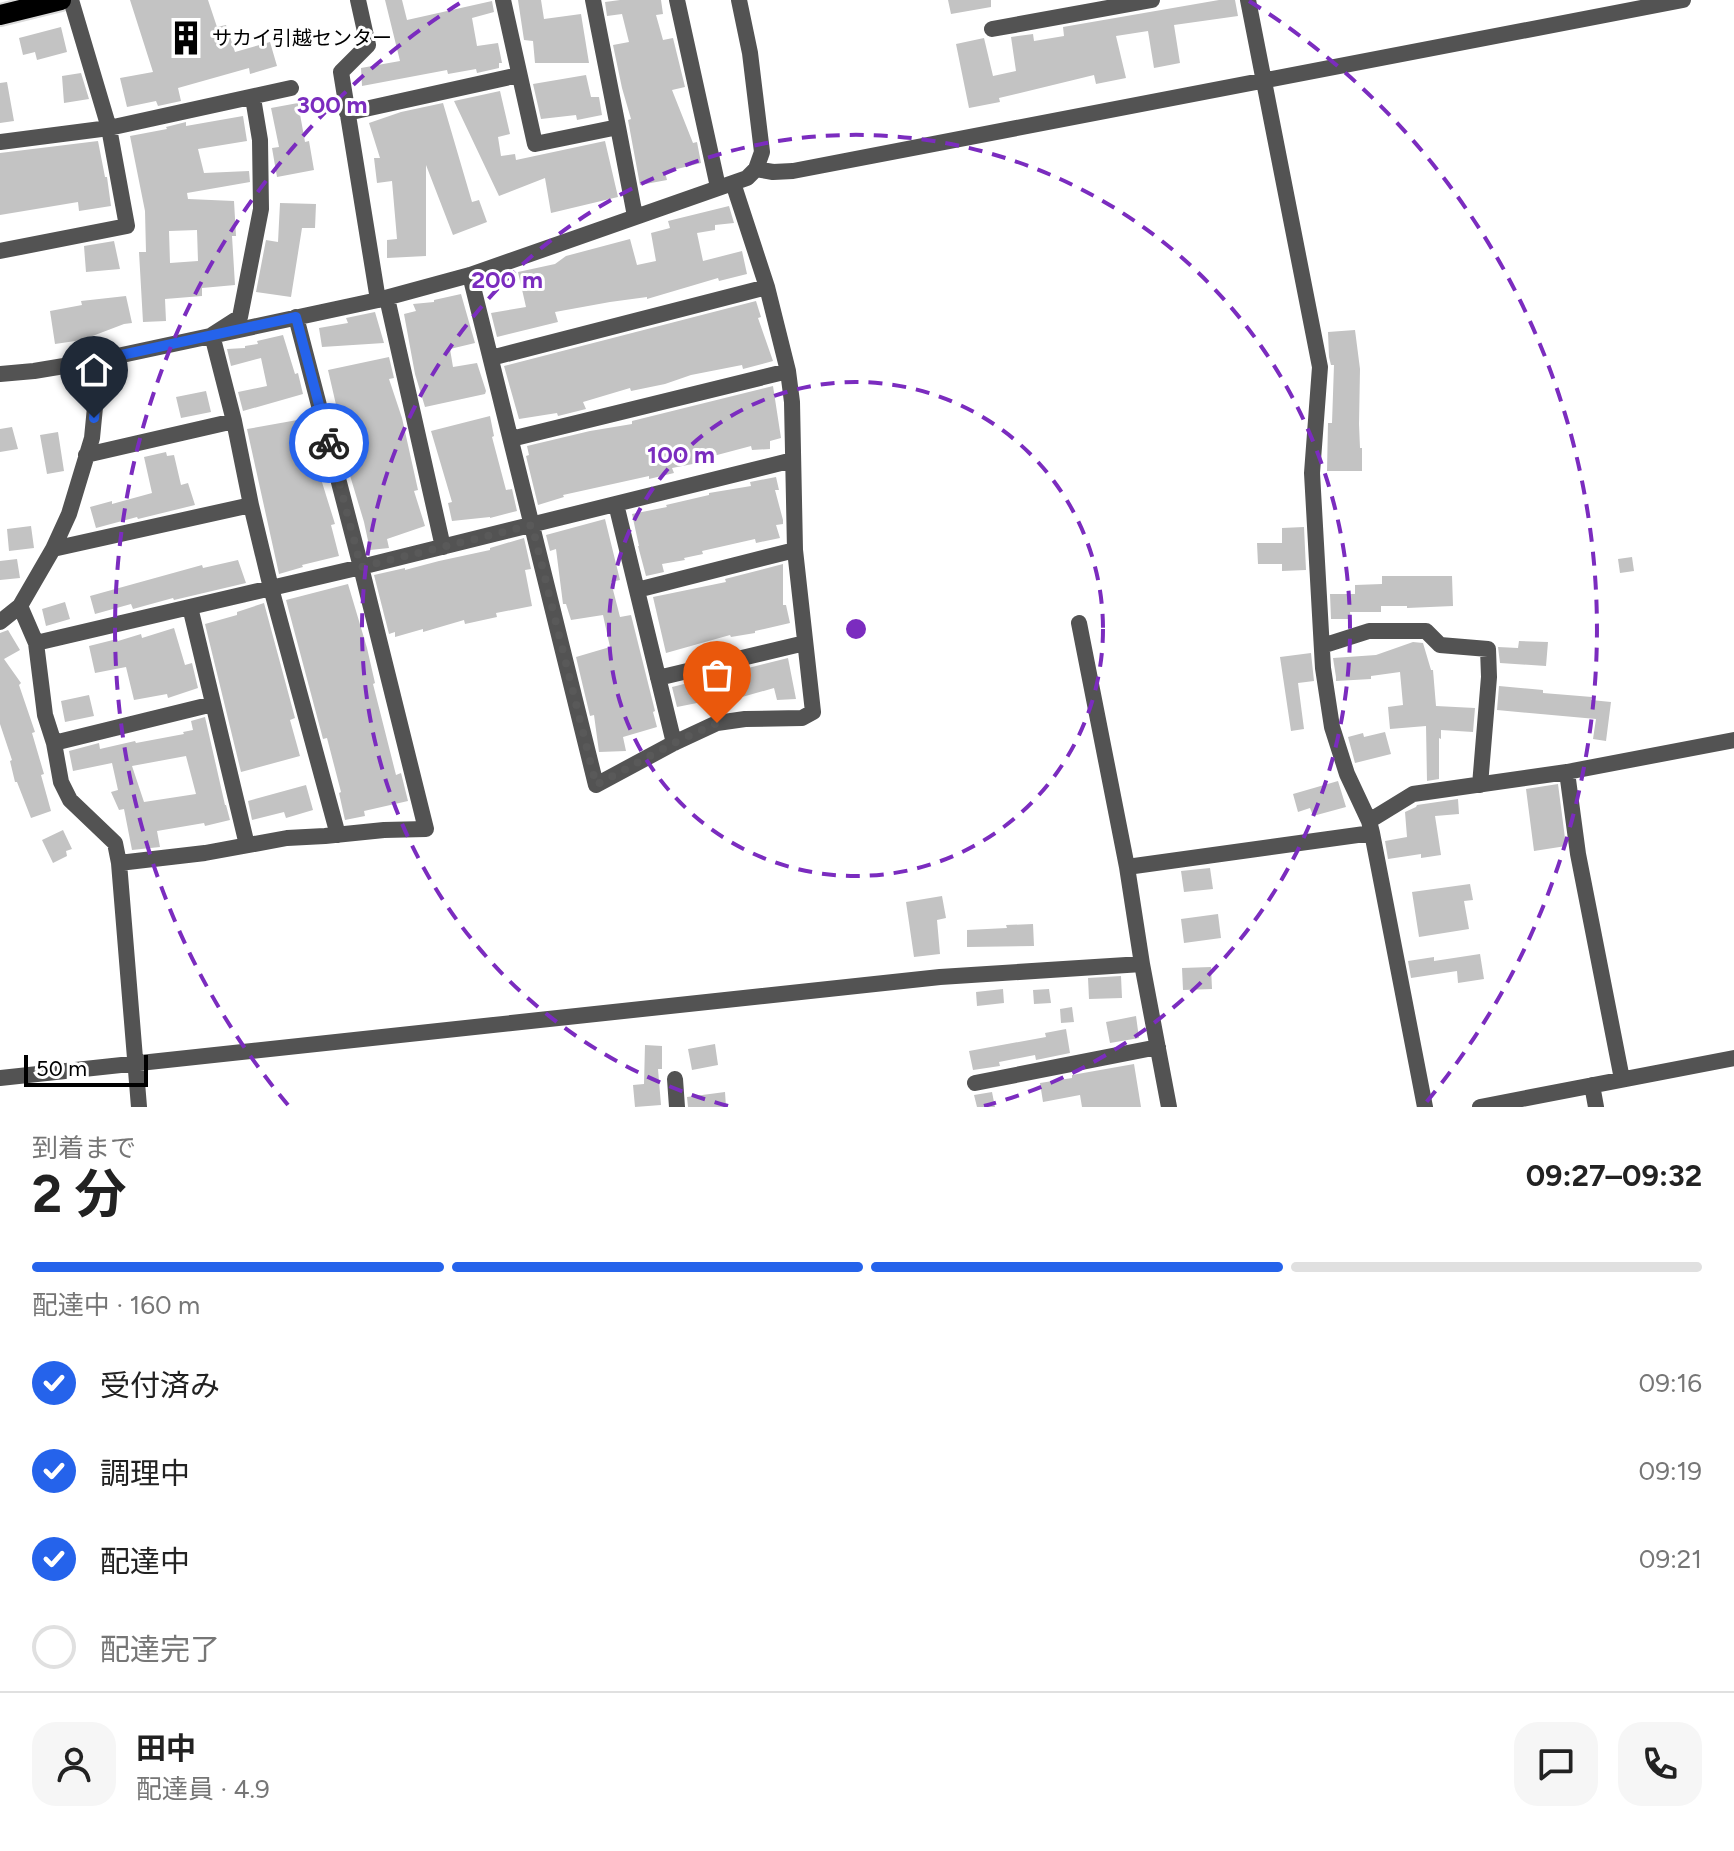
<!DOCTYPE html>
<html lang="ja">
<meta charset="utf-8">
<style>
:root{--surface:#fff;--page:#f6f6f6;--text:#222;--muted:#767676;--line:#e0e0e0;--accent:#2563eb}
body{margin:0;font-family:Figtree,"Noto Sans JP",sans-serif;background:var(--page);color:var(--text);height:100vh;display:flex;flex-direction:column;font-size:30px;white-space:nowrap}
*{box-sizing:border-box;margin:0}
p{font-size:26px;color:var(--muted)}
.icon{flex:none;width:44px;height:44px;fill:none;stroke:currentColor;stroke-width:2;stroke-linecap:round;stroke-linejoin:round}
.map{position:relative;height:1107px;overflow:hidden}
.details{display:flex;flex-direction:column;background:var(--surface);flex:1}
.details>*{flex:none}
.scale{position:absolute;left:24px;bottom:20px;width:124px;box-sizing:border-box;padding-left:8px;border:4px solid #000;border-top:0;font-size:22px;line-height:28px;white-space:nowrap;color:#000;-webkit-text-stroke:6px #fff;paint-order:stroke}
.pin{position:absolute;display:grid;place-items:center;width:68px;height:68px;color:#fff;margin:-82px -34px;border-radius:50% 50% 50% 0;rotate:-45deg;box-shadow:0 0 8px #0007}
.pin .icon{rotate:45deg}
.courier{position:absolute;display:grid;place-items:center;width:80px;height:80px;margin:-40px;border:6px solid #2563eb;border-radius:50%;background:#fff;color:#222;box-shadow:0 2px 10px #0007}
.headline em{font-style:normal;font-weight:700}
.headline div{display:flex;flex-direction:column-reverse}
.headline{display:flex;align-items:center;justify-content:space-between;height:136px;padding:0 32px}
h1{font-size:52px;font-weight:700;line-height:60px}
.bar{display:grid;grid-template-columns:repeat(4,1fr);gap:12px 8px;align-content:center;height:96px;padding:0 32px}
.bar i{height:10px;border-radius:6px;background:var(--line)}
.bar .current{background:var(--accent)}
.bar p{grid-column:span 4}
.line{display:flex;align-items:center;gap:20px;padding:0 32px;border-top:2px solid var(--line)}
.line div{flex:1}
.round{display:grid;place-items:center;flex:none;width:84px;height:84px;border-radius:24px;background:var(--page)}
ol{padding:0 32px;list-style:none}
li{display:flex;align-items:center;gap:24px;height:88px}
li p{margin-inline-start:auto}
li .icon{padding:8px;border-radius:50%;background:var(--accent);color:#fff;stroke-width:4}
li:last-child{color:var(--muted)}
li i{width:44px;height:44px;border:4px solid var(--line);border-radius:50%}
.map>svg:first-child{display:block}
.building{fill:#c3c3c3;fill-rule:evenodd}
.lines{fill:none;stroke-linecap:round;stroke-linejoin:round}
.major-casing{stroke:#dbdbdb;stroke-width:24}
.minor{stroke:#535353;stroke-width:16}
.major{stroke:#000;stroke-width:20}
.done{stroke:#595959;stroke-width:8;stroke-dasharray:0 14.4}
.route{stroke:#2563eb;stroke-width:10}
.ring{fill:none;stroke:#7b2cbf;stroke-width:4;stroke-dasharray:14 10}
.labels{text-anchor:middle;stroke-width:6;stroke-linejoin:round;paint-order:stroke}
.poi-label{font-size:20px;fill:#000;stroke:#fff;text-anchor:start}
.centre{fill:#7b2cbf;stroke:#fff;stroke-width:4}
.ring-label{font-size:24px;text-anchor:middle;font-weight:bold;fill:#7b2cbf;stroke:#fff;stroke-width:6;stroke-linejoin:round;paint-order:stroke}
</style>
<div class="map">
<svg width="1734" height="1107" viewBox="0 0 1734 1107">
<rect width="100%" height="100%" fill="#fff"/>
<path class="building" d="M 130,0 L 208,0 L 217,27 L 226,25 L 235,52 L 270,42 L 277,66 L 250,74 L 249,68 L 178,88 L 181,101 L 158,106 L 156,101 L 127,107 L 120,78 L 153,72 Z
M 385,0 L 402,0 L 407,20 L 492,1 L 494,12 L 472,18 L 477,46 L 498,43 L 502,63 L 499,63 L 499,68 L 477,73 L 476,69 L 448,74 L 447,70 L 362,86 L 361,68 L 400,61 Z
M 518,0 L 541,0 L 544,19 L 581,14 L 589,63 L 535,63 L 533,41 L 524,40 Z
M 620,0 L 661,0 L 663,14 L 656,15 L 663,40 L 673,38 L 685,87 L 672,90 L 693,143 L 697,142 L 701,163 L 665,172 L 667,180 L 640,185 L 628,120 L 631,119 L 622,88 L 613,45 L 629,42 L 622,14 L 607,16 L 605,2 Z
M 948,0 L 991,0 L 991,7 L 951,14 Z
M 1219,0 L 1235,0 L 1238,16 L 1174,25 L 1180,63 L 1154,68 L 1148,31 L 1116,36 L 1126,78 L 1096,84 L 1094,75 L 999,98 L 1000,102 L 969,108 L 956,44 L 984,38 L 993,76 L 1016,71 L 1011,37 L 1033,34 L 1034,41 L 1064,36 L 1063,27 Z
M 61,27 L 67,52 L 37,60 L 35,52 L 23,55 L 19,38 Z
M 81,73 L 89,99 L 64,103 L 62,76 Z
M 586,75 L 591,97 L 599,97 L 602,115 L 577,120 L 576,115 L 541,119 L 533,84 Z
M 7,82 L 14,121 L 0,123 L 0,83 Z
M 500,91 L 510,134 L 498,137 L 501,156 L 515,154 L 516,160 L 605,141 L 618,197 L 551,213 L 545,178 L 499,196 L 454,101 Z
M 298,103 L 305,142 L 309,141 L 314,170 L 277,177 L 272,148 L 279,147 L 271,108 Z
M 443,103 L 472,202 L 479,200 L 487,222 L 453,235 L 426,165 L 426,256 L 387,258 L 387,240 L 397,239 L 392,181 L 377,183 L 374,158 L 380,158 L 369,123 L 401,112 Z
M 243,116 L 247,141 L 198,149 L 204,173 L 249,171 L 250,182 L 187,193 L 188,199 L 234,201 L 236,236 L 232,236 L 235,285 L 202,288 L 202,296 L 165,299 L 166,321 L 143,322 L 139,252 L 146,252 L 145,211 L 130,136 L 167,129 L 166,127 L 186,122 L 186,126 ZM 197,230 L 198,261 L 170,263 L 169,231 Z
M 98,141 L 105,177 L 107,177 L 111,206 L 79,211 L 78,202 L 0,215 L 0,153 Z
M 280,203 L 316,204 L 315,228 L 302,228 L 291,297 L 256,292 L 266,240 L 278,242 Z
M 729,206 L 734,223 L 715,225 L 715,230 L 697,233 L 703,261 L 742,251 L 747,274 L 719,281 L 718,278 L 647,299 L 647,297 L 610,302 L 555,312 L 558,322 L 497,337 L 491,313 L 526,307 L 518,272 L 555,264 L 566,256 L 630,239 L 637,265 L 656,261 L 651,233 L 670,228 L 668,221 Z
M 114,241 L 120,269 L 86,272 L 84,246 Z
M 461,294 L 475,343 L 450,349 L 453,367 L 477,363 L 486,391 L 485,394 L 425,407 L 415,374 L 404,314 L 416,311 L 413,304 L 434,302 L 434,300 Z
M 126,296 L 132,323 L 124,324 L 82,340 L 55,344 L 50,311 L 82,305 L 81,301 Z
M 756,301 L 761,317 L 758,318 L 773,361 L 743,369 L 742,365 L 691,375 L 665,384 L 631,391 L 630,388 L 583,402 L 586,409 L 558,416 L 557,413 L 519,419 L 504,366 Z
M 375,312 L 384,343 L 322,347 L 319,328 L 348,323 L 346,318 Z
M 1355,330 L 1360,369 L 1359,424 L 1360,448 L 1362,448 L 1362,471 L 1327,471 L 1328,423 L 1332,423 L 1334,365 L 1331,365 L 1329,357 L 1328,332 Z
M 283,335 L 295,374 L 298,373 L 303,394 L 243,411 L 238,392 L 267,386 L 261,358 L 231,366 L 227,349 L 245,348 L 245,346 L 258,344 L 257,341 Z
M 389,357 L 394,378 L 389,379 L 402,418 L 418,490 L 414,491 L 425,526 L 387,539 L 389,548 L 370,550 L 364,522 L 339,439 L 335,409 L 337,409 L 328,370 Z
M 773,386 L 781,438 L 770,441 L 770,449 L 752,450 L 751,446 L 702,459 L 703,462 L 672,468 L 674,473 L 649,479 L 649,476 L 563,495 L 564,497 L 538,505 L 526,456 L 529,455 L 527,446 L 590,431 L 632,424 L 632,421 L 644,418 Z
M 206,391 L 211,412 L 181,418 L 176,397 Z
M 490,416 L 494,436 L 492,437 L 506,490 L 512,489 L 517,511 L 490,518 L 490,517 L 452,521 L 448,503 L 452,502 L 431,431 Z
M 303,419 L 311,453 L 316,452 L 323,478 L 321,479 L 335,524 L 331,525 L 339,556 L 302,565 L 303,567 L 279,574 L 247,429 Z
M 12,427 L 18,449 L 0,452 L 0,429 Z
M 58,432 L 64,471 L 47,474 L 40,435 Z
M 166,452 L 167,456 L 174,455 L 181,485 L 188,483 L 195,505 L 138,519 L 137,517 L 96,528 L 90,507 L 112,501 L 112,504 L 152,493 L 144,457 Z
M 776,477 L 779,490 L 775,490 L 783,520 L 783,524 L 776,525 L 780,538 L 756,543 L 755,539 L 702,551 L 703,554 L 684,558 L 685,560 L 662,564 L 664,572 L 646,576 L 638,546 L 639,546 L 632,514 L 667,507 L 666,505 L 709,495 L 709,493 L 751,486 L 750,482 Z
M 605,519 L 620,580 L 611,582 L 620,617 L 631,615 L 655,711 L 653,712 L 657,727 L 623,737 L 626,751 L 599,752 L 594,715 L 590,716 L 576,657 L 610,647 L 603,615 L 571,620 L 566,604 L 563,604 L 556,549 L 550,551 L 546,535 Z
M 31,526 L 34,548 L 9,551 L 7,529 Z
M 1304,527 L 1306,570 L 1282,571 L 1282,564 L 1258,564 L 1257,543 L 1282,543 L 1282,528 Z
M 524,538 L 531,569 L 525,570 L 532,606 L 496,613 L 497,617 L 465,624 L 464,620 L 423,632 L 423,629 L 395,637 L 395,632 L 389,634 L 374,575 L 405,568 L 405,570 L 439,561 L 490,550 L 490,548 Z
M 1632,557 L 1634,571 L 1620,573 L 1618,559 Z
M 17,559 L 20,578 L 0,580 L 0,561 Z
M 238,560 L 246,583 L 174,600 L 173,598 L 133,609 L 131,604 L 95,614 L 90,596 L 202,565 L 203,568 Z
M 783,564 L 783,605 L 786,605 L 790,623 L 755,631 L 755,633 L 731,637 L 730,635 L 666,653 L 653,597 L 726,582 L 725,579 Z
M 1382,576 L 1452,576 L 1453,606 L 1407,608 L 1407,606 L 1381,606 L 1381,612 L 1350,612 L 1351,619 L 1331,619 L 1330,594 L 1355,594 L 1355,585 L 1382,584 Z
M 348,584 L 367,648 L 375,683 L 373,684 L 396,775 L 401,773 L 408,801 L 364,811 L 365,816 L 345,820 L 339,793 L 341,792 L 327,738 L 323,739 L 286,600 Z
M 65,602 L 70,619 L 46,626 L 42,609 Z
M 264,603 L 295,718 L 290,720 L 300,756 L 241,772 L 205,624 L 237,615 L 237,612 Z
M 174,628 L 185,665 L 192,663 L 198,688 L 168,698 L 167,694 L 134,700 L 126,667 L 95,673 L 89,646 L 117,639 L 118,641 L 141,634 L 142,638 Z
M 8,630 L 20,650 L 4,659 L 21,683 L 19,685 L 35,732 L 32,733 L 44,774 L 41,775 L 51,811 L 31,818 L 17,782 L 15,782 L 10,761 L 12,760 L 0,724 L 0,633 Z
M 1519,641 L 1548,642 L 1546,666 L 1500,663 L 1498,647 L 1518,648 Z
M 1413,642 L 1423,643 L 1431,670 L 1433,670 L 1436,706 L 1475,708 L 1473,732 L 1441,730 L 1441,739 L 1439,738 L 1439,779 L 1427,781 L 1426,726 L 1390,729 L 1388,707 L 1403,705 L 1400,672 L 1371,676 L 1371,679 L 1336,681 L 1336,677 L 1333,658 L 1376,655 Z
M 1311,653 L 1314,681 L 1298,683 L 1304,729 L 1291,731 L 1280,657 Z
M 788,658 L 796,699 L 777,700 L 774,688 L 742,697 L 712,702 L 712,700 L 677,707 L 672,687 Z
M 1499,686 L 1543,690 L 1543,693 L 1592,697 L 1591,700 L 1611,702 L 1606,741 L 1593,739 L 1596,719 L 1497,710 Z
M 89,695 L 94,716 L 65,722 L 61,701 Z
M 205,717 L 225,805 L 226,805 L 230,820 L 205,826 L 204,823 L 157,831 L 160,847 L 132,850 L 124,809 L 119,810 L 111,792 L 118,790 L 112,763 L 73,771 L 69,751 L 99,743 L 100,749 L 135,741 L 136,743 L 184,734 L 183,732 L 193,730 L 191,721 ZM 186,756 L 196,794 L 144,802 L 132,766 Z
M 1385,732 L 1391,754 L 1355,763 L 1348,737 L 1363,733 L 1364,737 Z
M 1338,781 L 1346,807 L 1313,816 L 1310,808 L 1298,812 L 1293,794 Z
M 1558,784 L 1566,846 L 1534,851 L 1526,789 Z
M 306,785 L 313,810 L 286,818 L 284,812 L 252,820 L 248,801 Z
M 1458,799 L 1459,814 L 1435,816 L 1441,855 L 1421,858 L 1421,854 L 1388,859 L 1385,841 L 1407,837 L 1405,812 L 1416,807 L 1417,805 Z
M 63,830 L 72,849 L 66,851 L 67,856 L 53,863 L 42,840 Z
M 1210,868 L 1213,889 L 1184,892 L 1181,871 Z
M 1470,884 L 1473,900 L 1464,901 L 1469,929 L 1419,937 L 1412,892 Z
M 942,896 L 946,918 L 937,920 L 940,954 L 914,957 L 906,902 Z
M 1218,914 L 1221,938 L 1184,943 L 1181,919 Z
M 1033,924 L 1034,946 L 967,947 L 967,930 L 1007,928 L 1006,925 Z
M 1480,954 L 1484,979 L 1458,983 L 1457,971 L 1411,978 L 1408,961 L 1434,957 L 1434,961 Z
M 1211,967 L 1212,989 L 1183,990 L 1182,968 Z
M 1121,976 L 1122,998 L 1089,999 L 1088,978 Z
M 1003,989 L 1004,1003 L 977,1006 L 976,992 Z
M 1049,989 L 1051,1003 L 1034,1004 L 1033,990 Z
M 1072,1007 L 1074,1022 L 1061,1023 L 1060,1009 Z
M 1136,1016 L 1139,1038 L 1110,1043 L 1106,1022 Z
M 1066,1029 L 1070,1053 L 1036,1060 L 1035,1055 L 999,1062 L 1000,1066 L 973,1070 L 969,1051 L 1046,1037 L 1045,1033 Z
M 715,1044 L 718,1065 L 692,1070 L 688,1049 Z
M 645,1045 L 662,1046 L 662,1069 L 658,1069 L 661,1105 L 635,1107 L 633,1085 L 644,1084 Z
M 1134,1064 L 1141,1107 L 1082,1107 L 1080,1095 L 1043,1102 L 1040,1083 L 1072,1078 L 1072,1075 Z
M 725,1092 L 726,1107 L 688,1107 L 687,1097 Z
M 992,1092 L 995,1107 L 977,1107 L 974,1095 Z"/>
<g class="lines">
<g class="major-casing">
<path id="major" d="M 0,15 L 61,0"/>
</g>
<path class="minor" d="M 358,0 L 368,45 L 341,72 L 378,300
M 503,0 L 535,144 L 618,127 L 635,216
M 593,0 L 618,127
M 677,0 L 718,187
M 1248,0 L 1320,367 L 1312,473 L 1323,668 L 1332,727 L 1347,774 L 1369,821 L 1372,833 L 1425,1107
M 992,29 L 1152,0
M 253,98 L 260,140 L 261,209 L 240,317 L 212,335 L 234,421 L 251,505 L 271,588 L 338,835
M 347,113 L 519,75
M 0,142 L 109,128 L 71,0
M 756,169 L 773,172 L 793,171 L 1683,0
M 0,251 L 127,226 L 109,128 L 291,88
M 470,275 L 596,785 L 674,743 L 717,723 L 745,719 L 802,718 L 813,712 L 795,550 L 792,402 L 788,371 L 767,287 L 733,183
M 387,298 L 443,547
M 491,358 L 767,287
M 94,361 L 96,397 L 92,438 L 69,514 L 53,549 L 20,606 L 36,643 L 45,715 L 54,743 L 61,782 L 70,800 L 115,843 L 119,863 L 139,1107
M 0,374 L 34,371 L 94,361 L 378,300 L 470,275 L 747,178 L 756,169 L 762,152 L 750,53 L 739,0
M 511,439 L 788,371
M 86,455 L 234,421
M 616,504 L 674,743
M 53,549 L 251,505
M 637,590 L 795,550
M 190,607 L 247,845
M 0,622 L 20,606
M 1079,623 L 1127,867 L 1142,964 L 1169,1107
M 36,643 L 361,567 L 793,460
M 1322,646 L 1369,631 L 1426,631 L 1440,645 L 1488,649 L 1489,677 L 1480,785
M 658,678 L 805,643
M 54,743 L 213,704
M 1567,772 L 1578,854 L 1622,1079
M 1369,821 L 1413,794 L 1567,772 L 1734,740
M 119,863 L 205,853 L 287,838 L 325,836 L 384,830 L 426,829 L 361,567 L 296,317
M 1127,867 L 1372,833
M 0,1078 L 940,977 L 1142,964
M 675,1079 L 677,1107
M 975,1083 L 1158,1047
M 1592,1085 L 1596,1107
M 1480,1107 L 1734,1058"/>
<use href="#major" class="major"/>
</g>
<g class="lines">
<path class="done" d="M 329,443 L 361,567 L 532,525 L 596,785 L 674,743 L 717,723"/>
<path class="route" d="M 94,418 L 96,397 L 94,361 L 296,317 L 329,443"/>
</g>
<g class="ring">
<circle cx="856" cy="629" r="247"/>
<path d="M728 1106A494 494 0 1 1 984 1106"/>
<path d="M288 1105A741 741 0 0 1 463 1M1249 1A741 741 0 0 1 1424 1105"/>
</g>
<defs>
<g id="building-bare" transform="scale(2.76)"><path d="M-4-6H4V6H1V3H-1V6H-4ZM-2.5-4.3h1.7v1.8h-1.7ZM.8-4.3h1.7v1.8H.8ZM-2.5-1h1.7V.8h-1.7ZM.8-1h1.7V.8H.8Z" fill="#000" stroke="#fff" stroke-width="2.5" paint-order="stroke"/></g>
</defs>
<g fill-rule="evenodd">
<use href="#building-bare" x="186" y="38"/>
</g>
<g class="labels">
<g class="poi-label">
<text x="212" y="45">サカイ引越センター</text>
</g>
</g>
<circle cx="856" cy="629" r="12" class="centre"/>
<g class="ring-label">
<text x="332" y="113">300 m</text>
<text x="507" y="288">200 m</text>
<text x="681" y="463">100 m</text>
</g>
</svg>
<div class="scale">50 m</div>
<div class="pin" style="left:717px;top:723px;background:#ea580c"><svg class="icon" aria-label="bag" viewBox="0 0 24 24"><path d="M5 8h14l-1 12H6zM9 8a3 3 0 0 1 6 0"/></svg></div>
<div class="pin" style="left:94px;top:418px;background:#1f2937"><svg class="icon" aria-label="home" viewBox="0 0 24 24"><path d="M3 11l9-7 9 7M6 9v11h12V9"/></svg></div>
<div class="courier" style="left:329px;top:443px"><svg class="icon" aria-label="bike" viewBox="0 0 24 24"><circle cx="6" cy="16" r="4"/><circle cx="18" cy="16" r="4"/><path d="M6 16l4-8h5l3 8M10 8l3 8H6M13 5h3"/></svg></div>
</div>
<section class="details">
<div class="headline"><div><h1>2 分</h1><p>到着まで</p></div><em>09:27–09:32</em></div>
<div class="bar"><i class="current"></i><i class="current"></i><i class="current"></i><i></i><p>配達中 · 160 m</p></div>
<ol>
<li><svg class="icon" aria-label="check" viewBox="0 0 24 24"><path d="M5 12l5 5 9-10"/></svg>受付済み<p>09:16</p></li>
<li><svg class="icon" aria-label="check" viewBox="0 0 24 24"><path d="M5 12l5 5 9-10"/></svg>調理中<p>09:19</p></li>
<li><svg class="icon" aria-label="check" viewBox="0 0 24 24"><path d="M5 12l5 5 9-10"/></svg>配達中<p>09:21</p></li>
<li><i></i>配達完了</li>
</ol>
<div class="line" style="height:144px"><a class="round"><svg class="icon" aria-label="person" viewBox="0 0 24 24"><circle cx="12" cy="8" r="4"/><path d="M4 21q1-7 8-7t8 7"/></svg></a><div><b>田中</b><p>配達員 · 4.9</p></div><a class="round"><svg class="icon" aria-label="chat" viewBox="0 0 24 24"><path d="M4 5h16v11H9l-5 4z"/></svg></a><a class="round"><svg class="icon" aria-label="phone" viewBox="0 0 24 24"><path d="M5 4h4l2 5-3 2q2 4 5 5l2-3 5 2v4C11 20 4 13 5 4z"/></svg></a></div>
</section>
